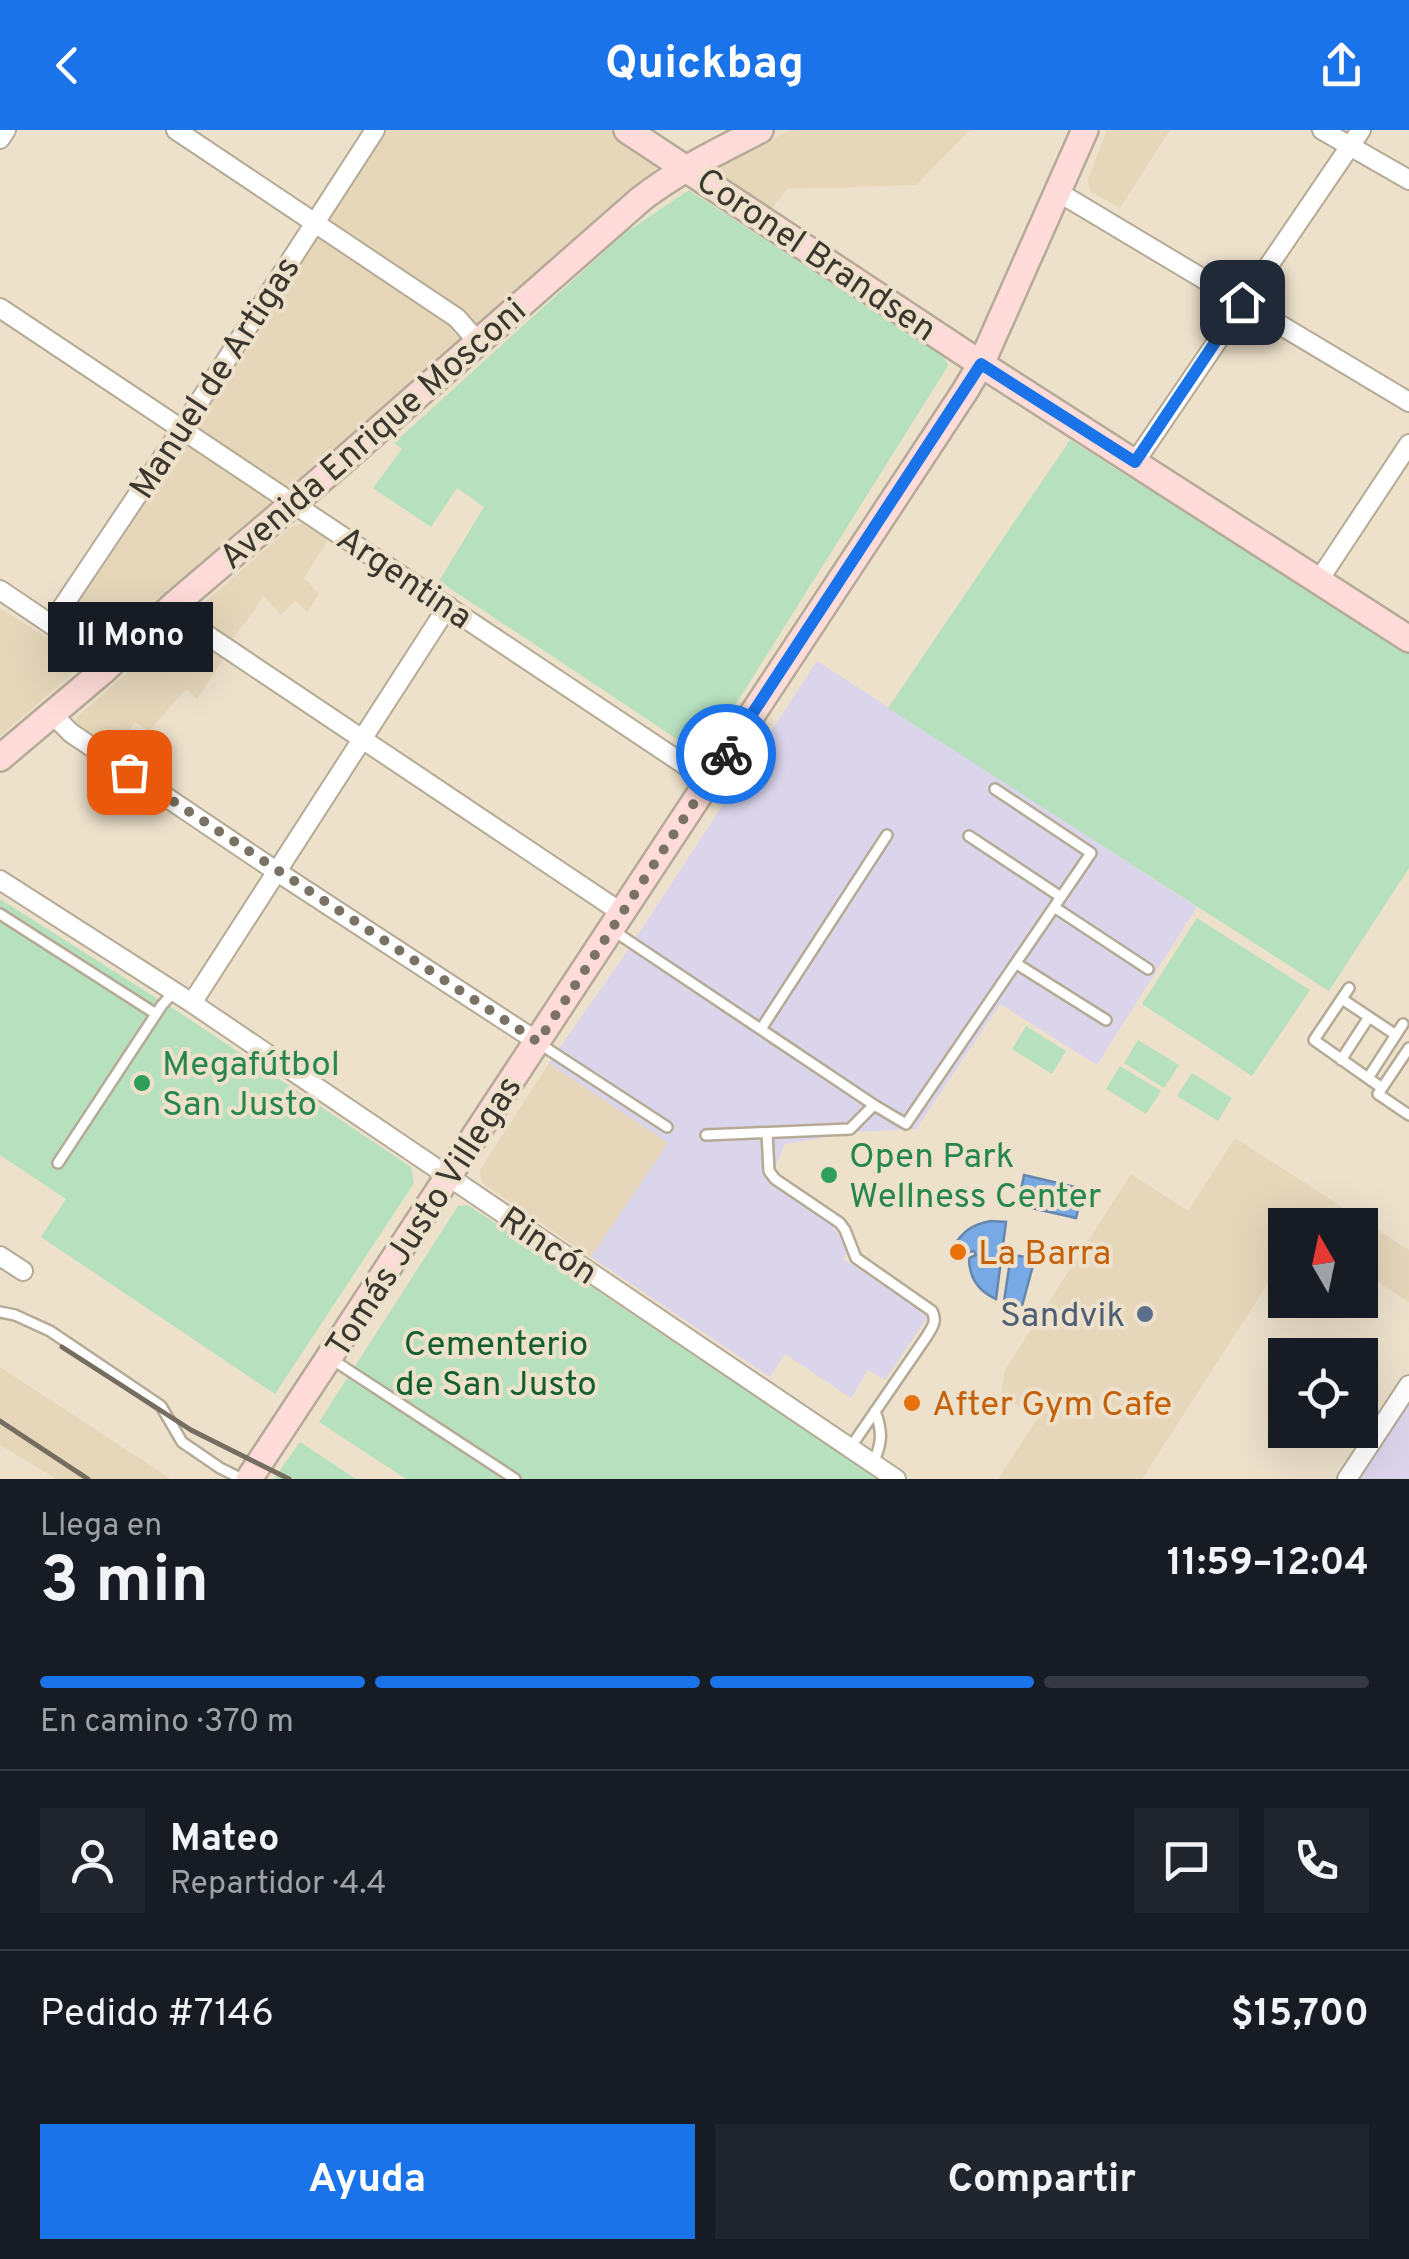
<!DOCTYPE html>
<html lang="es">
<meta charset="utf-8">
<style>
:root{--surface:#171b24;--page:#20242c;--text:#f1f3f6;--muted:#9ea1a6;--line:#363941;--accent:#1a73e8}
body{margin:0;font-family:Overpass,sans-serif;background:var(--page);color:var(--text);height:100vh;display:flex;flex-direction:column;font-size:38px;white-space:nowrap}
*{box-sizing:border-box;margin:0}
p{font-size:32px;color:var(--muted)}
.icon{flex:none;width:55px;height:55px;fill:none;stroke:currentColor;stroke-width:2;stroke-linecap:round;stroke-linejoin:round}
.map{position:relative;height:1349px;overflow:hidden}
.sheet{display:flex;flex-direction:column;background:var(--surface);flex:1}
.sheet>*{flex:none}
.needle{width:65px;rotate:351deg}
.controls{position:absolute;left:1268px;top:1078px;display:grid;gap:20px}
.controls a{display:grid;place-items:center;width:110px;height:110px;border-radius:0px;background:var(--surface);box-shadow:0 10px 40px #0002;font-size:50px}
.pin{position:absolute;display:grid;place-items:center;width:85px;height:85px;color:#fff;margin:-42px;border-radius:20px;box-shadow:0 5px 15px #0006}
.courier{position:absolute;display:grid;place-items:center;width:100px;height:100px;margin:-50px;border:8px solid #1a73e8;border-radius:50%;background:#fff;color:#222;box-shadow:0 2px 12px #0007}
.bubble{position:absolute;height:70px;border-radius:0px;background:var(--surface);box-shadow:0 10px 40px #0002;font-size:32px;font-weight:700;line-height:70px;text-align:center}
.headline em{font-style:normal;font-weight:700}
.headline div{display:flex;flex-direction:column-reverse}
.headline{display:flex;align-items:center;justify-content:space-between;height:170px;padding:0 40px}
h1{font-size:65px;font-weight:700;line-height:75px}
.bar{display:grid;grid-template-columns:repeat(4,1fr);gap:15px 10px;align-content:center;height:120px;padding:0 40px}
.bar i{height:12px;border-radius:8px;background:var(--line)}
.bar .current{background:var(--accent)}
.bar p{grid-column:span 4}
.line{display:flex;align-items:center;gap:25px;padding:0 40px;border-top:2px solid var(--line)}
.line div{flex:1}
.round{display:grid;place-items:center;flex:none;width:105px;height:105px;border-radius:0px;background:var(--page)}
.action{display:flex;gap:20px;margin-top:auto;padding:20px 40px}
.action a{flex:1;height:115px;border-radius:0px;background:var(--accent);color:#fff;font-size:40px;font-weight:700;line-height:115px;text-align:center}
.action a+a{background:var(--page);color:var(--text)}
header{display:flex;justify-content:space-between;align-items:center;height:130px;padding:0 40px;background:var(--accent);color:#fff;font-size:45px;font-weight:700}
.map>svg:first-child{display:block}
.built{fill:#e6d7bb}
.industrial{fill:#dad5eb}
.green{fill:#b7e0bf}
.water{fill:#77a9e5;stroke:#6587ae;stroke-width:2.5}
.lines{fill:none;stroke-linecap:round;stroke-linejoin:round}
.lane-casing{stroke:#b5aa96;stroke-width:14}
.street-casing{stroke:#b5aa96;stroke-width:22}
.secondary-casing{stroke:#b5aa96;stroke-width:30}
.lane{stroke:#fff;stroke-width:9}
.street{stroke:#fff;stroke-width:18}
.secondary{stroke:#ffdcd9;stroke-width:25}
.rail{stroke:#746d60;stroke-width:5}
.done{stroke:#797265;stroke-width:10;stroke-dasharray:0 18}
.route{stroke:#1a73e8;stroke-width:12}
.leisure-dot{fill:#2e9e5b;stroke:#ede1cc;stroke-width:4}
.food-dot{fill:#e8710a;stroke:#ede1cc;stroke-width:4}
.service-dot{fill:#5c6f8a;stroke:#ede1cc;stroke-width:4}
.labels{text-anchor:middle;stroke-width:8;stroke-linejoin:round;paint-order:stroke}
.street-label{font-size:35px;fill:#3b372e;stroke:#ede1cc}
.leisure-label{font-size:35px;fill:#27864d;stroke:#ede1cc;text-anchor:start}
.food-label{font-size:35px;fill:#c56008;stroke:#ede1cc;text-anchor:start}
.service-label{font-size:35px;fill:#4e5e75;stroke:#ede1cc;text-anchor:end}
.park-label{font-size:35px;fill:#135e2d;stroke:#ede1cc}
</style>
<header><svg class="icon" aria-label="back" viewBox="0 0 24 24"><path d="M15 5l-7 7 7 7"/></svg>Quickbag<svg class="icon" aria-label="share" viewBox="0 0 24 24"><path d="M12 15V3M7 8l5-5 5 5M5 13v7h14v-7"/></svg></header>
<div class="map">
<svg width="1409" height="1349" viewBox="0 0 1409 1349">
<rect width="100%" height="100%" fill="#ede1cc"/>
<path class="built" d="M 382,0 L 609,0 L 653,29 L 657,35 L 653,44 L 0,606 L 0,478 L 51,510 Z
M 790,0 L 970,0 L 916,55 L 788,59 L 767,84 L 717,47 L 719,37 Z
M 1107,0 L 1170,0 L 1120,78 L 1090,61 L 1088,49 Z
M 308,392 L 330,407 L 304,448 L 319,464 L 307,482 L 295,471 L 281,485 L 263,465 L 255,480 L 231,510 L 199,491 L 196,484 L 197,479 L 291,397 Z
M 177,499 L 188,499 L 226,525 L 197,569 L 186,559 L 149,601 L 135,592 L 113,628 L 78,598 L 75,593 L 76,588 Z
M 549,933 L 669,1013 L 591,1127 L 482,1053 L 480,1040 Z
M 1235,1008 L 1409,1120 L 1409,1172 L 1360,1141 L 1360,1095 L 1285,1095 L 1285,1127 L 1142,1349 L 998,1349 L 1037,1289 L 1001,1265 L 1005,1240 L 1131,1044 L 1188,1081 Z
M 0,1237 L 171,1349 L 56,1349 L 0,1315 Z"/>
<path class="industrial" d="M 817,531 L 1197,777 L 1097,935 L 1000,874 L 916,999 L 857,1002 L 785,1014 L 768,1053 L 831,1094 L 848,1121 L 843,1129 L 929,1185 L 885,1250 L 868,1240 L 851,1268 L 785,1224 L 770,1247 L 591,1127 L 668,1013 L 549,933 L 628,820 Z
M 1409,1271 L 1409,1349 L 1357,1349 Z"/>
<path class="green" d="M 689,60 L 944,227 L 948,236 L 709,617 L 695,621 L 439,451 L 484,377 L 457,358 L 431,397 L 373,358 L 402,319 L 394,313 L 625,103 Z
M 1070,310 L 1409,523 L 1409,738 L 1329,861 L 888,578 Z
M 0,769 L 177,881 L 411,1037 L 414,1053 L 275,1264 L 41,1107 L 66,1069 L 0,1025 Z
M 1197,788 L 1310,860 L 1252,946 L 1142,874 Z
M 1026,896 L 1066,921 L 1052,944 L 1012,919 Z
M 1138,910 L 1179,935 L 1164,958 L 1124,933 Z
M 1120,936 L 1161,961 L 1146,984 L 1106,959 Z
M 1192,943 L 1232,968 L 1218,991 L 1177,966 Z
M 468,1075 L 881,1349 L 406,1349 L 319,1292 L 458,1076 Z
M 300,1312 L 356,1349 L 274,1349 Z"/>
<path class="water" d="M 1024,1045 L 1083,1059 L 1076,1088 L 1018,1075 Z
M 991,1091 L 1006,1092 L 996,1169 C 978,1161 969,1148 969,1128 L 976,1125 L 974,1121 L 965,1123 L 953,1117 C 963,1101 973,1094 991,1091 Z
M 1011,1125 L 1035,1128 L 1022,1176 L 1004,1171 Z"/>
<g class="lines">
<g class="lane-casing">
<path id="lane" d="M 969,706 L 1061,767
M 1054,777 L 1148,839
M 0,784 L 156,884
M 614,801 L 874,975
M 1017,834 L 1106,890
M 1349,858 L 1314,910 L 1382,958
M 1342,869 L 1396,905
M 761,899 L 887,705
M 540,914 L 667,997
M 1409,918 L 1378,964 L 1409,985
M 1341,930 L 1369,887
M 1368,948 L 1403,894
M 767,1003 L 769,1041 L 775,1049 L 840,1093 L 845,1100 L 856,1128 L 932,1181 C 937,1191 933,1196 927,1206 L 850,1318
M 706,1005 L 850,999 L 874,975 L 906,994 L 1091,723 L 995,659
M 58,1033 L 162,875 L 175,861
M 0,1182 L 15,1185 L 50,1201 L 161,1276 L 182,1312 L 220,1338 L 242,1349
M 333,1230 L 515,1349
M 873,1333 C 882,1314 883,1302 875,1281"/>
</g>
<g class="street-casing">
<path id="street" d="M 176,0 L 457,188 L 477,211
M 1322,0 L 1409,50
M 0,9 L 6,0
M 1058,62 L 1409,272
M 0,178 L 709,651
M 1135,332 L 1361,0
M 1319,450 L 1409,314
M 0,460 L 83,516 L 103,541
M 175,474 L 196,497 L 213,509 L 622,783
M 51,494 L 181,300 L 375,0
M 53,585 L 71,603 L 276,741 L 538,912
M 0,750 L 192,873 L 896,1349
M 192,873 L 448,476
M 0,1126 L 23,1141
M 1347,1349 L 1409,1255"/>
</g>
<g class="secondary-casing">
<path id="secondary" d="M 627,0 L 981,234 L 1409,509
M 0,628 L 103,541 L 175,474 L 337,336 L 641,69 C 677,41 719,21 760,0
M 249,1349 L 965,261 L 981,234 L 1085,0"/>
</g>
<use href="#lane" class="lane"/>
<use href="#street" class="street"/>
<use href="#secondary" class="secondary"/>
<path class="rail" d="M 62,1217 L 191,1300 L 289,1349
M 0,1291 L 88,1349"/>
</g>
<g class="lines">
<path class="done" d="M 129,642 L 538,912 L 726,624"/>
<path class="route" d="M 726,624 L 981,234 L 1135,332 L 1242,172"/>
</g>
<g class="leisure-dot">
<circle cx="142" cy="953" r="10"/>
<circle cx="829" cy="1045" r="10"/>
</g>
<g class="food-dot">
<circle cx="958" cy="1122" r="10"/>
<circle cx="912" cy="1273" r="10"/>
</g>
<circle class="service-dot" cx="1145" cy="1184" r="10"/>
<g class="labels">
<g class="street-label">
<text transform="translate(817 124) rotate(34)" y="12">Coronel Brandsen</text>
<text transform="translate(214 247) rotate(-57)" y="12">Manuel de Artigas</text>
<text transform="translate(372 303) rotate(-41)" y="12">Avenida Enrique Mosconi</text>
<text transform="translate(405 447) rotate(34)" y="12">Argentina</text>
<text transform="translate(423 1086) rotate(-57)" y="12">Tomás Justo Villegas</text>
<text transform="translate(549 1115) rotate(34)" y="12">Rincón</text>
</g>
<g class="leisure-label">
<text x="162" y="945">Megafútbol<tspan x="162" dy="40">San Justo</tspan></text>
<text x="849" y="1037">Open Park<tspan x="849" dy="40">Wellness Center</tspan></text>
</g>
<g class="food-label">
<text x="978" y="1134">La Barra</text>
<text x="932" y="1285">After Gym Cafe</text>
</g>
<g class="service-label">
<text x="1125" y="1196">Sandvik</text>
</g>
<g class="park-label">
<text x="496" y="1225">Cementerio<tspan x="496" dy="40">de San Justo</tspan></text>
</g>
</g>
</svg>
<div class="controls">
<a><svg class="needle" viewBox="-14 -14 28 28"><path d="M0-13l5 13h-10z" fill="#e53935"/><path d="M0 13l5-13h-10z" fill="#9ea1a6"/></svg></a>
<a><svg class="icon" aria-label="locate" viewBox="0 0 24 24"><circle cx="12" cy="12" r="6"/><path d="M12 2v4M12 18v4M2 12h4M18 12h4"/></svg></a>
</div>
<div class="pin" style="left:129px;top:642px;background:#ea580c"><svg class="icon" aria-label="bag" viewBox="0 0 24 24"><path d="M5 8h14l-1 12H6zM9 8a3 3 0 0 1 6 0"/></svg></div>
<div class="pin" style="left:1242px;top:172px;background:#1f2937"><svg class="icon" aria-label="home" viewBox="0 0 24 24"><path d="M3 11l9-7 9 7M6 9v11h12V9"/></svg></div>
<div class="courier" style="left:726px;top:624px"><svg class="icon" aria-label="bike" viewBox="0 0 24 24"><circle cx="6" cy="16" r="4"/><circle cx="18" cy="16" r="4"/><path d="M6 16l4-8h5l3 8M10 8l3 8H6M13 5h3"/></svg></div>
<div class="bubble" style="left:48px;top:472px;width:165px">Il Mono</div>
</div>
<section class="sheet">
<div class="headline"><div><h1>3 min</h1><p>Llega en</p></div><em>11:59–12:04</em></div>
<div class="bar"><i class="current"></i><i class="current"></i><i class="current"></i><i></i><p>En camino · 370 m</p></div>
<div class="line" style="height:180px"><a class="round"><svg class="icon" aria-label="person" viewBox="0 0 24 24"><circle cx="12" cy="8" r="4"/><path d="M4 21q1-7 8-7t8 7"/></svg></a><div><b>Mateo</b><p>Repartidor · 4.4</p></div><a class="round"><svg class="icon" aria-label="chat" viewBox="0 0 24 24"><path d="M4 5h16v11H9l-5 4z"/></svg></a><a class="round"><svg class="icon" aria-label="phone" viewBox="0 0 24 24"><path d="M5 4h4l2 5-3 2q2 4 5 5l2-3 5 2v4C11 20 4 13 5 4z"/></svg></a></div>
<div class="line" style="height:130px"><div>Pedido #7146</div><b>$15,700</b></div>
<div class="action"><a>Ayuda</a><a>Compartir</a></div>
</section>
